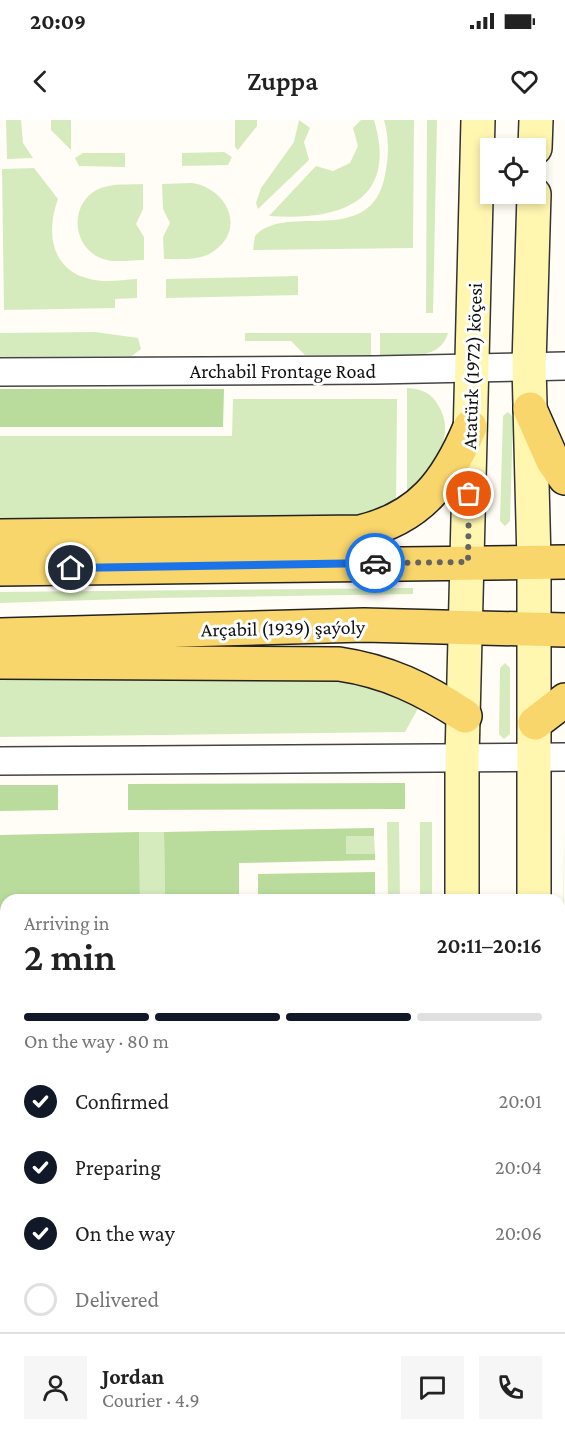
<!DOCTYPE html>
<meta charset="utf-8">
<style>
:root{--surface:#fff;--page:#f6f6f6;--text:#222;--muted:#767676;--line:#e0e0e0;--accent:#111827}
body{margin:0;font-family:"Crimson Pro",serif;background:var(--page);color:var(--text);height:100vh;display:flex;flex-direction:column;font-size:22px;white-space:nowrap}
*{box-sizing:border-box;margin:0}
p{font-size:20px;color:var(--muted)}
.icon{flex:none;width:33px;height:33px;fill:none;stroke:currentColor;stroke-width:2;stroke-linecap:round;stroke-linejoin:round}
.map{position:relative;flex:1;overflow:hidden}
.panel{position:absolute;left:0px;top:774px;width:566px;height:560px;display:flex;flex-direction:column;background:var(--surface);border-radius:18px 18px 0 0;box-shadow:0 3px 9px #0003}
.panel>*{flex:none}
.buttons{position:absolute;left:480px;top:18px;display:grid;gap:12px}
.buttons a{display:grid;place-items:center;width:66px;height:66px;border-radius:0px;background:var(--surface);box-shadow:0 3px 9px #0003;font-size:30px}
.pin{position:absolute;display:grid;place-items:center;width:51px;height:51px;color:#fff;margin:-26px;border:3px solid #fff;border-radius:50%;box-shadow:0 2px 6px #0007}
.courier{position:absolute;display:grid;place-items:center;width:60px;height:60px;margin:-30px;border:4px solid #1a73e8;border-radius:50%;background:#fff;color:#222;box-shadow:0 2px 8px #0007}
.headline em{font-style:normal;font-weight:600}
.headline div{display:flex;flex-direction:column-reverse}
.headline{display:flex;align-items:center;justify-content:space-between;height:102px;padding:0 24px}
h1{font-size:39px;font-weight:600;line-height:45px}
.bar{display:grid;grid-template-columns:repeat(4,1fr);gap:9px 6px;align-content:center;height:72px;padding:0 24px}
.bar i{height:8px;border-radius:4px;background:var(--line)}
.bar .selected{background:var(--accent)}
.bar p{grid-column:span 4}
.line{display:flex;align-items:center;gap:15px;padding:0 24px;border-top:2px solid var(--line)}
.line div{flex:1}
.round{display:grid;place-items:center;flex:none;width:63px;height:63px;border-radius:0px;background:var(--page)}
ol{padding:0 24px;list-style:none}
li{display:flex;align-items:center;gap:18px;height:66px}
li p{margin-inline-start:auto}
li .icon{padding:6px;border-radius:50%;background:var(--accent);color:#fff;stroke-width:4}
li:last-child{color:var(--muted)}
li i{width:33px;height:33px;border:3px solid var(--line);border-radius:50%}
.status{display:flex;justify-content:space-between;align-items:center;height:42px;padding:0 30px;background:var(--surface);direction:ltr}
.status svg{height:16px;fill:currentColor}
header{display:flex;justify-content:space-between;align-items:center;height:78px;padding:0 24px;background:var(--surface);font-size:27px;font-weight:600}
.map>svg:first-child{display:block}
.green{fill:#d5ebbd}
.forest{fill:#b9dc9c}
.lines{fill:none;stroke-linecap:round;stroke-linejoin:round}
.street-casing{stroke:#444;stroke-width:30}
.secondary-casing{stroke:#333;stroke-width:36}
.primary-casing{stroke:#222;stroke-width:36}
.street{stroke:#fff;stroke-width:27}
.secondary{stroke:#fff6b0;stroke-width:33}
.primary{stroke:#f9d66b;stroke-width:33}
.done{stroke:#646461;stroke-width:6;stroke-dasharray:0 10.8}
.route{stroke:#1a73e8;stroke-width:8}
.labels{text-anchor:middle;stroke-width:6;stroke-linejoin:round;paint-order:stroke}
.street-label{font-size:20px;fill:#111;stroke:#fff}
</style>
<div class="status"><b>20:09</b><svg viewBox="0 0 49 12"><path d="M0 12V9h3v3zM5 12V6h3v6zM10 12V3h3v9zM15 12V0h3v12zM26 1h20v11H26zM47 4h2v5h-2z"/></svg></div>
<header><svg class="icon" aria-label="back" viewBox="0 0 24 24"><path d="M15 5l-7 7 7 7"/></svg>Zuppa<svg class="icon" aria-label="heart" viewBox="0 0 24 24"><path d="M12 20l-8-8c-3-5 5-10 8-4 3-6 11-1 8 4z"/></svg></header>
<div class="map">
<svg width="565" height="1333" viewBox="0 0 565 1333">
<rect width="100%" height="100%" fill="#fffdf5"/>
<path class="green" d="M 6,0 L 21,0 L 23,23 L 33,38 L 7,39 Z
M 51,0 L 71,0 L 71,30 L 51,10 Z
M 235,0 L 257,0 L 257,6 L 238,30 L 235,27 Z
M 299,0 L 310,8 L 304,22 L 309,40 L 258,89 L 256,83 L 261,68 L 294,22 Z
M 361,0 L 374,0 C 399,84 337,101 269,96 L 316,46 L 333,51 L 350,43 L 358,26 L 353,8 Z
M 384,0 L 414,0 L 413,128 L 253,130 L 255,116 C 286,81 371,130 385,55 C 389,37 389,17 384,0 Z
M 427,0 L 437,0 L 433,193 L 426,193 Z
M 224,32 L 232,37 L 228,45 L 182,46 L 182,33 Z
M 83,33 L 125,33 L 125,47 L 79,46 L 75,38 Z
M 34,48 L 58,79 C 46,111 50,150 90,159 C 104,163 122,160 137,159 L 137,178 L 115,179 L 115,188 L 4,190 L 2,49 Z
M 192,63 C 226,68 247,108 214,131 C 200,141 180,139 164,139 L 163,117 L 170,103 L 163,89 L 162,64 Z
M 143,64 L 143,89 L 136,104 L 144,117 L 144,140 C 131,140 115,143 103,139 C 70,128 69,80 101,68 C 114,63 130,65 143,64 Z
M 298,156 L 298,175 L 166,178 L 166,159 Z
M 95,212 L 138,218 L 141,229 L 132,236 L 0,237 L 0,213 Z
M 245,213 L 371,213 L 371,235 L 305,235 L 291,221 L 245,221 Z
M 380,213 L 448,213 C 440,242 403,235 380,235 Z
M 407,268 C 421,269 431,272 438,285 C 460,320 426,353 407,380 Z
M 233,279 L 397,279 L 396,388 L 375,397 L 0,407 L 0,316 L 232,316 Z
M 508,292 L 513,297 L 510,401 L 505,406 L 500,401 L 503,296 Z
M 413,468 L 413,474 L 156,478 L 0,483 L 0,472 Z
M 505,543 L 510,548 L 510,614 L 504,619 L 499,614 L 500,548 Z
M 328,555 L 421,583 L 405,612 L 0,617 L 0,556 Z
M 387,702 L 399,702 L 400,780 L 388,780 Z
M 420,702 L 432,702 L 432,780 L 420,780 Z
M 564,703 L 565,1333 L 561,1333 Z
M 139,712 L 164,712 L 165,780 L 140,780 Z
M 346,716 L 374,716 L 375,734 L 346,734 Z
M 0,878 L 6,878 L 6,1008 L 0,1008 Z
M 28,1328 L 109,1328 L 109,1333 L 27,1333 Z
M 114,1328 L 398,1328 L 398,1333 L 114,1333 Z"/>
<path class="forest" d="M 0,269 L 224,269 L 223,307 L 0,307 Z
M 405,663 L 405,689 L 128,690 L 128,664 Z
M 0,665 L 58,665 L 58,690 L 0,691 Z
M 374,708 L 374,716 L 346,716 L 346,734 L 375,734 L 375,740 L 239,743 L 239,780 L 165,780 L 164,712 Z
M 139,712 L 140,780 L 6,780 L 6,833 L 0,833 L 0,715 Z
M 375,752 L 375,780 L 258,780 L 258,754 Z"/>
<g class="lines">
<g class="street-casing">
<path id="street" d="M 0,252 L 375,250 L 565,246
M 0,641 L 565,637
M 0,1039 L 6,1038"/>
</g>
<g class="secondary-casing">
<path id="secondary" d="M 535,28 L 536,0
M 534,74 L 529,245 L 534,442 L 534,780
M 462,780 L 462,638 L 478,0
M 459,1333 L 459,1328
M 531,1333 L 531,1328"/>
</g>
<g class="primary-casing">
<path id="primary" d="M 530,289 L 553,341 L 565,358
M 0,416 L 360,412 C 420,398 447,362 470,307
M 0,449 L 565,442
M 0,515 L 364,505 L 565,510
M 0,542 L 339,544 C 387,551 424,569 465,596
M 535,603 L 565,580"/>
</g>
<use href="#street" class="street"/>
<use href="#secondary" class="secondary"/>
<use href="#primary" class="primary"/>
</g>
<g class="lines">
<path class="done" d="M 375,443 L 468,442 L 469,374"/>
<path class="route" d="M 71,448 L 375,443"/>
</g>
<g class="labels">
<g class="street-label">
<text transform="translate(472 246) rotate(-88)" y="7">Atatürk (1972) köçesi</text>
<text x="283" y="258">Archabil Frontage Road</text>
<text transform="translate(283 508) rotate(-1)" y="7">Arçabil (1939) şaýoly</text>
</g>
</g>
</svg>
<div class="buttons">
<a><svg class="icon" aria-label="locate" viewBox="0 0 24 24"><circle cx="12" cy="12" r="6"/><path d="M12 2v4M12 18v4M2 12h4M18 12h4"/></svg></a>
</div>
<div class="pin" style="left:469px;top:374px;background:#ea580c"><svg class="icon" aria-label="bag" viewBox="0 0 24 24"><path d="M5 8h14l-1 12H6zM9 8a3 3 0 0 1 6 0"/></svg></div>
<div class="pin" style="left:71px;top:448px;background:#1f2937"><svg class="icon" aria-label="home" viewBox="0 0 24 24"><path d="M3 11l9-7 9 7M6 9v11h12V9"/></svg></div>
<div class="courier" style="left:375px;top:443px"><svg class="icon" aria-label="car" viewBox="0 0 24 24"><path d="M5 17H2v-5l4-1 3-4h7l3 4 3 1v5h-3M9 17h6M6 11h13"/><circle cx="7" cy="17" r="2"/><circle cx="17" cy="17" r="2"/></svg></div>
<section class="panel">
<div class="headline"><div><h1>2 min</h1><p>Arriving in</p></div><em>20:11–20:16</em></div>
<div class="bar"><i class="selected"></i><i class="selected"></i><i class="selected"></i><i></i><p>On the way · 80 m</p></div>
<ol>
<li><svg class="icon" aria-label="check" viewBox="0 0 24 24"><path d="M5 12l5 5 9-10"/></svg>Confirmed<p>20:01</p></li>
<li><svg class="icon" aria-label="check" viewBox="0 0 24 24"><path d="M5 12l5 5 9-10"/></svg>Preparing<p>20:04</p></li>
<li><svg class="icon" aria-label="check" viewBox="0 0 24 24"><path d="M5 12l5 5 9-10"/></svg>On the way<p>20:06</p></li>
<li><i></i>Delivered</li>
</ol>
<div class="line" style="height:108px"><a class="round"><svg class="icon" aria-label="person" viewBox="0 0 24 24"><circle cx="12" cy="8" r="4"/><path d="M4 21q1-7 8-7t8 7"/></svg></a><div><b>Jordan</b><p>Courier · 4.9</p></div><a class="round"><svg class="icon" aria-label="chat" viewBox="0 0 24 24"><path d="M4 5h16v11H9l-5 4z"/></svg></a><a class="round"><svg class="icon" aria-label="phone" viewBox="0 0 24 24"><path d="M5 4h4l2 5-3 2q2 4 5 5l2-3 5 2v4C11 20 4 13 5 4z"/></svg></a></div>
</section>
</div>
